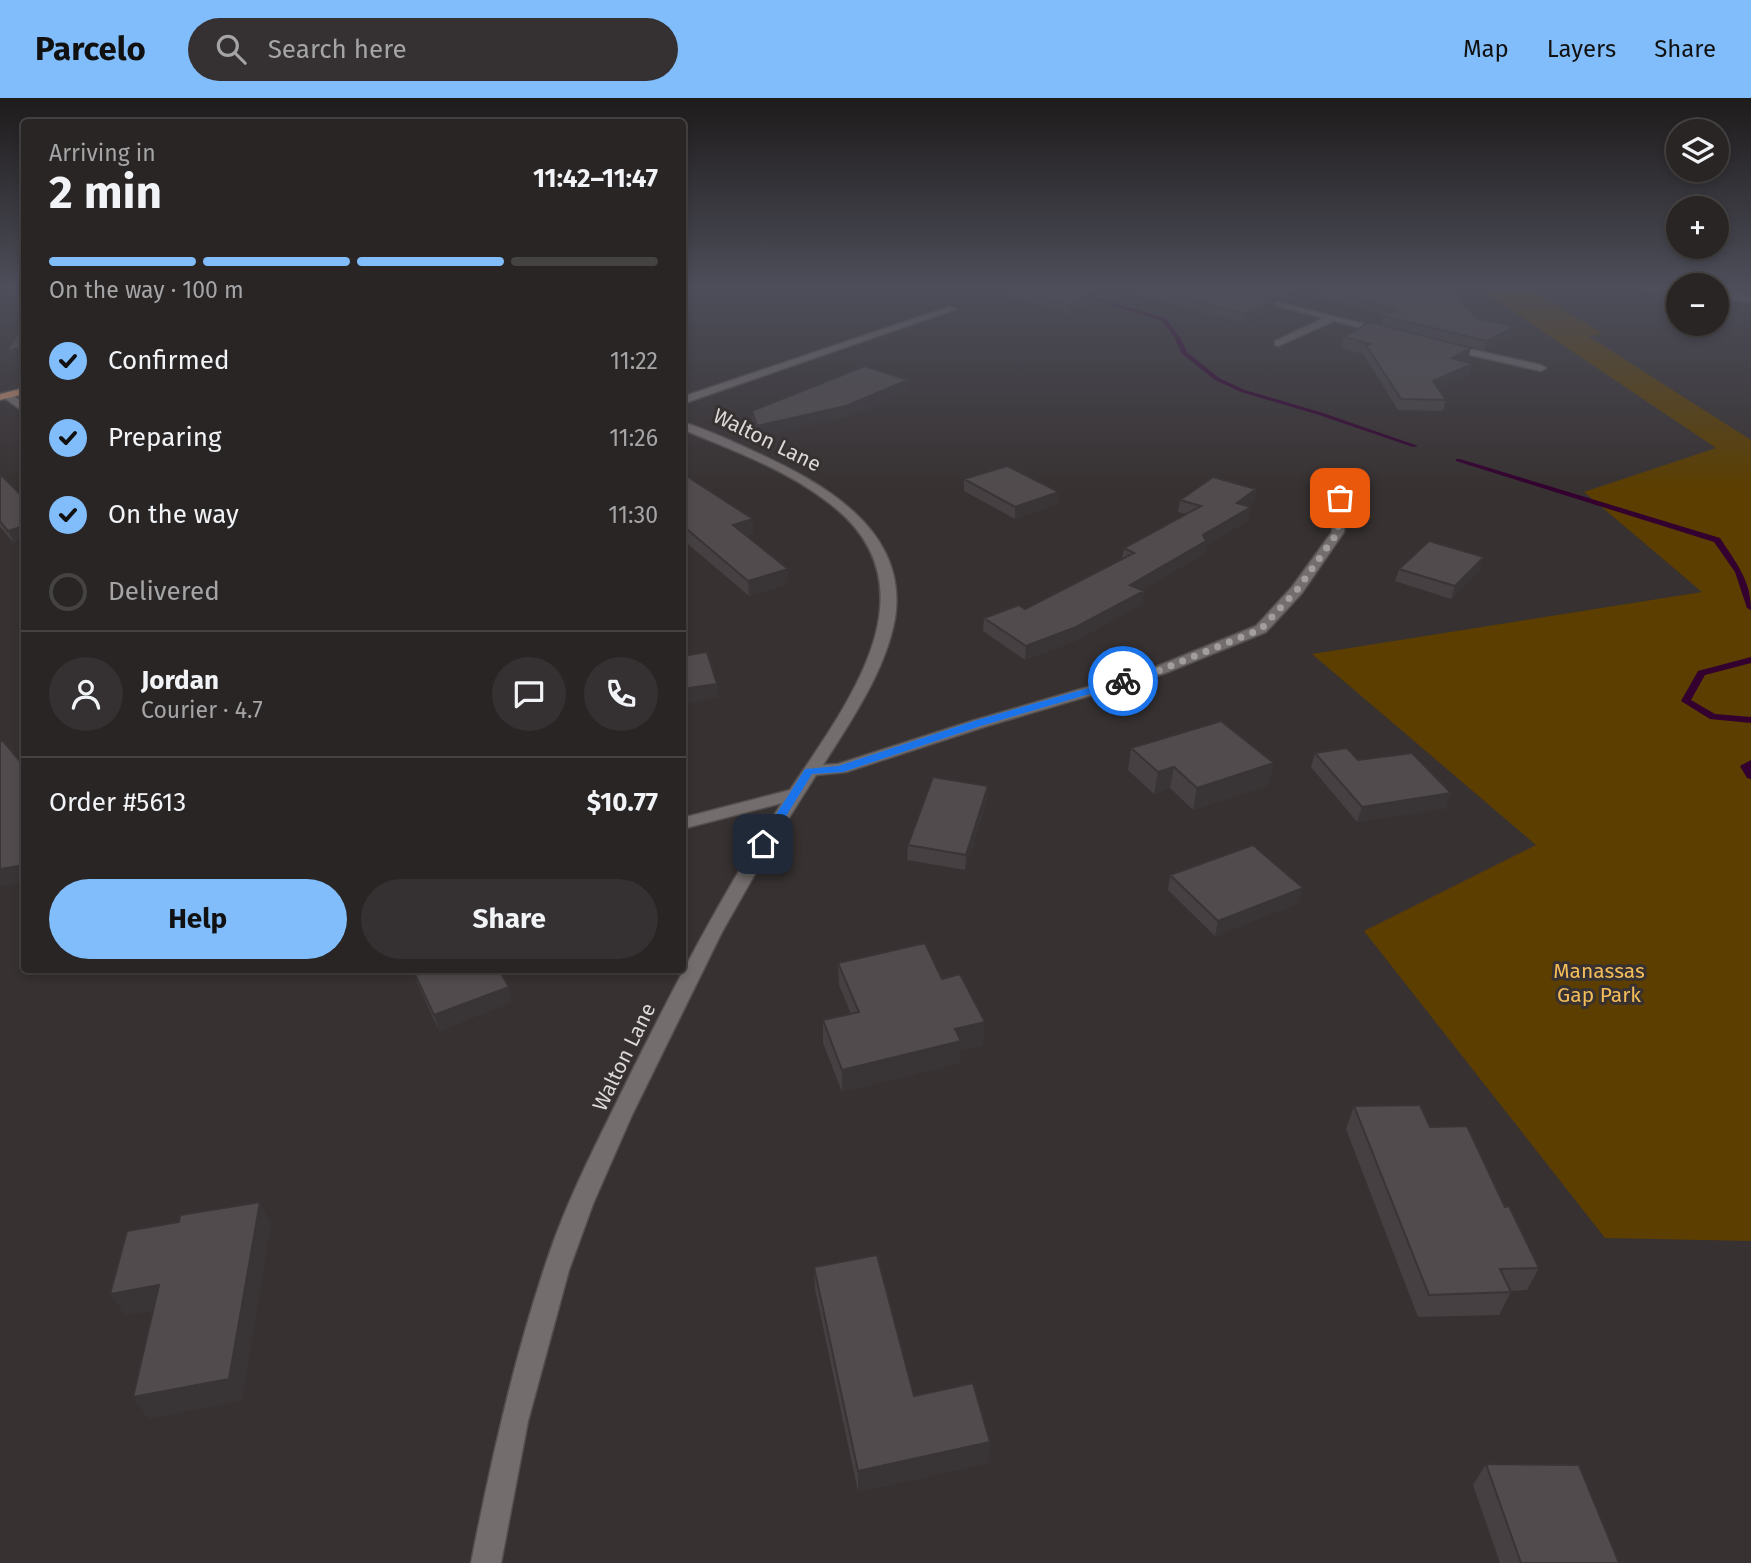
<!DOCTYPE html>
<meta charset="utf-8">
<style>
:root{--surface:#292525;--page:#353132;--text:#f1f3f6;--muted:#a5a5a7;--line:#454242;--accent:#81bdfa}
body{margin:0;font-family:"Fira Sans",sans-serif;background:var(--page);color:var(--text);height:100vh;display:flex;flex-direction:column;font-size:26px;white-space:nowrap}
*{box-sizing:border-box;margin:0}
p{font-size:23px;color:var(--muted)}
.icon{flex:none;width:38px;height:38px;fill:none;stroke:currentColor;stroke-width:2;stroke-linecap:round;stroke-linejoin:round}
.map{position:relative;flex:1;overflow:hidden}
.details{position:absolute;left:21px;top:21px;width:665px;height:854px;display:flex;flex-direction:column;background:var(--surface);border-radius:7px;box-shadow:0 4px 10px #0003,0 0 0 2px var(--line)}
.details>*{flex:none}
.fabs{position:absolute;left:1666px;top:21px;display:grid;gap:14px}
.fabs a{display:grid;place-items:center;width:63px;height:63px;border-radius:50%;background:var(--surface);box-shadow:0 4px 10px #0003,0 0 0 2px var(--line);font-size:35px}
.pin{position:absolute;display:grid;place-items:center;width:60px;height:60px;color:#fff;margin:-30px;border-radius:14px;box-shadow:0 4px 10px #0006}
.courier{position:absolute;display:grid;place-items:center;width:70px;height:70px;margin:-35px;border:5px solid #1a73e8;border-radius:50%;background:#fff;color:#222;box-shadow:0 2px 9px #0007}
.headline em{font-style:normal;font-weight:700}
.headline div{display:flex;flex-direction:column-reverse}
.headline{display:flex;align-items:center;justify-content:space-between;height:119px;padding:0 28px}
h1{font-size:46px;font-weight:700;line-height:52px}
.bar{display:grid;grid-template-columns:repeat(4,1fr);gap:10px 7px;align-content:center;height:84px;padding:0 28px}
.bar i{height:9px;border-radius:5px;background:var(--line)}
.bar .active{background:var(--accent)}
.bar p{grid-column:span 4}
.line{display:flex;align-items:center;gap:18px;padding:0 28px;border-top:2px solid var(--line)}
.line div{flex:1}
.round{display:grid;place-items:center;flex:none;width:74px;height:74px;border-radius:37px;background:var(--page)}
ol{padding:0 28px;list-style:none}
li{display:flex;align-items:center;gap:21px;height:77px}
li p{margin-inline-start:auto}
li .icon{padding:7px;border-radius:50%;background:var(--accent);color:#111;stroke-width:4}
li:last-child{color:var(--muted)}
li i{width:38px;height:38px;border:4px solid var(--line);border-radius:50%}
.button{display:flex;gap:14px;margin-top:auto;padding:14px 28px}
.button a{flex:1;height:80px;border-radius:42px;background:var(--accent);color:#111;font-size:28px;font-weight:700;line-height:80px;text-align:center}
.button a+a{background:var(--page);color:var(--text)}
header{display:flex;align-items:center;gap:42px;box-sizing:border-box;height:98px;padding:0 35px;background:var(--accent);color:#111}
header strong{font-size:33px}
nav{display:flex;gap:38px;margin-inline-start:auto;font-size:24px}
.search{width:490px;height:63px;background:var(--page);display:flex;align-items:center;gap:18px;box-sizing:border-box;padding:0 24px;border-radius:38px;color:var(--muted);font-size:26px}
.map>svg:first-child{display:block}
.green{fill:#5b3e00}
.lines{fill:none;stroke-linecap:round;stroke-linejoin:round}
.stream{fill:#33002f;fill-rule:evenodd}
.minor-casing{stroke:#534f4f;stroke-width:3}
.major-casing{stroke:#534f4f;stroke-width:3}
.minor{fill:#746d6d;fill-rule:evenodd}
.major{fill:#c18c6d;fill-rule:evenodd}
.wall{fill:#464042}
.shaded-wall{fill:#393436}
.building{fill:#514b4d;stroke:#393436;stroke-width:2}
.route{fill:#1a73e8}
.done{stroke:#a29e9e;stroke-width:7;stroke-dasharray:0 12.6}
.labels{text-anchor:middle;stroke-width:6;stroke-linejoin:round;paint-order:stroke}
.street-label{font-size:21px;fill:#dcd9d9;stroke:#373131}
.park-label{font-size:21px;fill:#f3bc59;stroke:#373131}
</style>
<header>
<strong>Parcelo</strong>
<div class="search"><svg class="icon" aria-label="search" viewBox="0 0 24 24"><circle cx="10" cy="10" r="6"/><path d="M15 15l6 6"/></svg>Search here</div>
<nav><a>Map</a><a>Layers</a><a>Share</a></nav>
</header>
<div class="map">
<svg width="1751" height="1465" viewBox="0 0 1751 1465">
<rect width="100%" height="100%" fill="#373131"/>
<path class="green" d="M 1475,188 L 1525,188 L 1603,236 L 1588,238 L 1751,342 L 1751,1143 L 1605,1140 L 1364,833 L 1536,747 L 1312,556 L 1702,494 L 1584,394 L 1716,350 Z"/>
<g class="lines">
<path class="stream" d="M 1081,196 L 1165,220 L 1180,239 L 1187,254 L 1219,280 L 1245,292 L 1323,315 L 1418,348 L 1413,349 L 1319,317 L 1241,294 L 1215,282 L 1182,256 L 1174,239 L 1161,222 L 1081,198 Z
M 1456,361 L 1460,361 L 1720,440 C 1736,465 1751,482 1751,512 L 1747,510 L 1735,474 L 1714,444 L 1456,363 Z
M 1751,559 L 1751,565 L 1705,577 L 1691,602 L 1715,616 L 1751,619 L 1751,625 L 1710,621 L 1681,603 L 1698,573 Z
M 1751,662 L 1751,681 L 1747,680 L 1740,668 Z"/>
<g class="minor-casing">
<path id="minor" d="M 1202,188 L 1214,188 L 1390,233 L 1385,236 L 1334,223 L 1278,248 L 1275,247 L 1275,243 L 1324,220 Z
M 1638,188 L 1678,190 L 1678,196 L 1642,191 Z
M 1717,194 L 1751,198 L 1751,204 L 1717,200 Z
M 949,209 L 956,211 L 682,306 L 682,299 Z
M 1447,246 L 1541,267 L 1546,270 L 1541,273 L 1444,251 L 1442,249 Z
M 3,295 L 11,295 L 24,306 L 24,314 L 3,299 Z
M 682,324 C 706,331 729,342 751,352 C 819,383 909,430 895,520 C 886,572 851,623 823,667 L 838,666 L 975,622 L 1153,570 L 1256,528 L 1292,489 L 1332,434 L 1334,400 L 1340,396 L 1346,400 L 1344,434 L 1302,495 L 1266,534 L 1163,576 L 987,628 L 846,674 L 816,677 L 768,753 L 722,834 L 632,1017 L 593,1106 L 569,1172 L 528,1323 L 501,1465 L 471,1465 C 491,1363 514,1260 547,1162 C 569,1096 602,1035 632,973 C 678,881 725,790 782,705 L 682,731 L 682,720 L 790,692 C 847,606 942,486 825,402 C 783,370 731,352 682,331 Z"/>
</g>
<g class="major-casing">
<path id="major" d="M 24,290 L 24,296 L 0,302 L 0,296 Z"/>
</g>
<use href="#minor" class="minor"/>
<use href="#major" class="major"/>
</g>
<path class="wall" d="M 975,188 L 1221,188 L 1276,202 L 1274,210 L 1243,225 L 1112,190 L 1069,215 Z
M 1223,188 L 1448,188 L 1477,220 L 1514,229 L 1512,237 L 1484,252 L 1381,227 L 1383,218 L 1386,217 L 1314,198 L 1315,191 L 1288,204 Z
M 1344,239 L 1468,260 L 1463,263 L 1469,277 L 1438,291 L 1446,302 L 1443,313 L 1398,312 L 1364,257 L 1364,256 L 1341,250 Z
M 908,282 L 908,293 L 846,319 L 757,339 L 753,325 L 752,313 Z
M 682,375 L 753,436 L 746,438 L 788,486 L 749,498 L 682,441 Z
M 0,376 L 14,445 L 0,429 Z
M 964,381 L 1059,394 L 1058,406 L 1015,421 L 964,393 Z
M 1256,391 L 1254,404 L 1247,408 L 1249,422 L 1206,447 L 1204,456 L 1142,492 L 1144,493 L 1142,506 L 1075,543 L 1025,562 L 983,533 L 984,520 L 1025,511 L 1122,461 L 1124,450 L 1186,416 L 1178,414 L 1180,402 Z
M 1399,471 L 1480,472 L 1451,501 L 1395,483 Z
M 1131,650 L 1269,687 L 1193,712 L 1170,690 L 1154,696 L 1128,672 Z
M 1315,655 L 1358,662 L 1446,710 L 1357,724 L 1311,669 Z
M 988,688 L 987,702 L 965,772 L 907,762 L 908,747 Z
M 1170,777 L 1299,805 L 1215,838 L 1168,792 Z
M 838,865 L 942,881 L 983,947 L 960,952 L 960,965 L 842,994 L 823,945 L 823,922 L 851,916 L 839,887 Z
M 413,872 L 512,904 L 439,933 L 416,882 Z
M 1354,1008 L 1430,1029 L 1505,1109 L 1539,1170 L 1527,1192 L 1510,1193 L 1511,1194 L 1499,1217 L 1418,1219 L 1346,1031 Z
M 814,1169 L 914,1298 L 990,1344 L 988,1365 L 858,1394 L 815,1191 Z
M 1486,1366 L 1619,1465 L 1500,1465 L 1473,1387 Z"/>
<path class="shaded-wall" d="M 1104,188 L 1113,188 L 1112,190 L 1069,215 L 1069,207 Z
M 1307,188 L 1316,188 L 1315,191 L 1288,204 L 1290,196 Z
M 1276,202 L 1274,210 L 1243,225 L 1245,216 Z
M 1514,229 L 1512,237 L 1484,252 L 1487,243 Z
M 24,249 L 24,258 L 10,262 L 7,253 Z
M 1471,250 L 1468,260 L 1449,271 L 1452,260 Z
M 1472,266 L 1469,277 L 1430,294 L 1433,283 Z
M 908,282 L 908,293 L 846,319 L 757,339 L 757,328 Z
M 1256,391 L 1254,404 L 1235,417 L 1237,405 Z
M 1059,394 L 1058,406 L 1015,421 L 1015,409 Z
M 1251,409 L 1249,422 L 1206,447 L 1204,456 L 1129,500 L 1130,487 L 1203,437 Z
M 753,421 L 753,436 L 734,442 L 733,427 Z
M 24,428 L 24,442 L 14,445 L 8,433 Z
M 1484,459 L 1480,472 L 1451,501 L 1455,488 Z
M 788,471 L 788,486 L 749,498 L 748,483 Z
M 1144,493 L 1142,506 L 1075,543 L 1025,562 L 1026,548 Z
M 717,586 L 719,600 L 682,606 L 682,591 Z
M 1274,665 L 1269,687 L 1193,712 L 1197,690 Z
M 1174,669 L 1170,690 L 1154,696 L 1158,674 Z
M 988,688 L 987,702 L 965,772 L 966,757 Z
M 1451,695 L 1446,710 L 1357,724 L 1362,709 Z
M 24,767 L 24,784 L 0,788 L 0,771 Z
M 1303,790 L 1299,805 L 1215,838 L 1218,823 Z
M 509,889 L 512,904 L 439,933 L 434,917 Z
M 985,924 L 983,947 L 960,952 L 960,965 L 842,994 L 842,972 L 955,931 Z
M 260,1104 L 271,1126 L 242,1303 L 148,1321 L 133,1299 Z
M 159,1187 L 173,1210 L 125,1218 L 110,1196 Z
M 990,1344 L 988,1365 L 858,1394 L 858,1373 Z"/>
<path class="building" d="M 1003,188 L 1104,188 L 1069,207 Z
M 1133,188 L 1221,188 L 1276,202 L 1245,216 Z
M 1257,188 L 1307,188 L 1290,196 Z
M 1316,188 L 1448,188 L 1477,220 L 1514,229 L 1487,243 L 1383,218 L 1396,211 L 1316,190 Z
M 1370,224 L 1471,250 L 1452,260 L 1472,266 L 1433,283 L 1446,302 L 1401,301 L 1366,247 L 1370,246 L 1344,239 Z
M 24,225 L 24,249 L 7,253 Z
M 865,268 L 908,282 L 846,308 L 757,328 L 752,313 Z
M 1007,368 L 1059,394 L 1015,409 L 964,381 Z
M 682,375 L 753,421 L 733,427 L 788,471 L 748,483 L 682,427 Z
M 0,376 L 23,399 L 24,399 L 24,428 L 8,433 L 0,423 Z
M 1213,379 L 1256,391 L 1237,405 L 1251,409 L 1203,437 L 1206,443 L 1130,487 L 1144,493 L 1076,529 L 1026,548 L 984,520 L 1019,507 L 1025,511 L 1134,455 L 1124,450 L 1201,408 L 1180,402 Z
M 1429,443 L 1484,459 L 1455,488 L 1399,471 Z
M 707,554 L 717,586 L 682,591 L 682,558 Z
M 1221,623 L 1274,665 L 1197,690 L 1174,669 L 1158,674 L 1131,650 Z
M 3,643 L 24,668 L 24,767 L 0,771 L 0,644 Z
M 1347,650 L 1358,662 L 1412,655 L 1451,695 L 1362,709 L 1315,655 Z
M 933,679 L 988,688 L 966,757 L 908,747 Z
M 1253,747 L 1303,790 L 1218,823 L 1170,777 Z
M 925,845 L 942,881 L 960,876 L 985,924 L 955,931 L 961,943 L 842,972 L 823,922 L 859,914 L 838,865 Z
M 413,872 L 499,872 L 509,889 L 434,917 Z
M 1420,1007 L 1430,1029 L 1467,1028 L 1505,1109 L 1509,1108 L 1539,1170 L 1500,1171 L 1511,1194 L 1429,1197 L 1354,1008 Z
M 260,1104 L 229,1281 L 133,1299 L 159,1187 L 110,1196 L 127,1133 L 179,1124 L 180,1117 Z
M 877,1157 L 914,1298 L 973,1285 L 990,1344 L 858,1373 L 814,1169 Z
M 1486,1366 L 1579,1367 L 1619,1465 L 1521,1465 Z"/>
<linearGradient id="sky" x2="0" y2="1"><stop stop-color="#1e1b1b"/><stop offset="0.48" stop-color="#4d4e5a"/><stop offset="1" stop-color="#4d4e5a" stop-opacity="0"/></linearGradient>
<rect width="1751" height="393" fill="url(#sky)"/>
<path class="route" d="M 1123,580 L 1128,583 L 1127,585 L 984,627 L 843,674 L 812,676 L 767,749 L 757,746 L 805,671 L 838,668 L 977,622 Z"/>
<g class="lines">
<path class="done" d="M 1123,583 L 1158,573 L 1261,531 L 1297,492 L 1338,434 L 1340,400"/>
</g>
<g class="labels">
<g class="street-label">
<text transform="translate(767 342) rotate(26)" y="7">Walton Lane</text>
<text transform="translate(624 959) rotate(-64)" y="7">Walton Lane</text>
</g>
<g class="park-label">
<text x="1599" y="880">Manassas<tspan x="1599" dy="24">Gap Park</tspan></text>
</g>
</g>
</svg>
<div class="fabs">
<a><svg class="icon" aria-label="layers" viewBox="0 0 24 24"><path d="M12 4l9 5-9 5-9-5zM3 14l9 5 9-5"/></svg></a>
<a>+</a>
<a>−</a>
</div>
<div class="pin" style="left:1340px;top:400px;background:#ea580c"><svg class="icon" aria-label="bag" viewBox="0 0 24 24"><path d="M5 8h14l-1 12H6zM9 8a3 3 0 0 1 6 0"/></svg></div>
<div class="pin" style="left:763px;top:746px;background:#1f2937"><svg class="icon" aria-label="home" viewBox="0 0 24 24"><path d="M3 11l9-7 9 7M6 9v11h12V9"/></svg></div>
<div class="courier" style="left:1123px;top:583px"><svg class="icon" aria-label="bike" viewBox="0 0 24 24"><circle cx="6" cy="16" r="4"/><circle cx="18" cy="16" r="4"/><path d="M6 16l4-8h5l3 8M10 8l3 8H6M13 5h3"/></svg></div>
<section class="details">
<div class="headline"><div><h1>2 min</h1><p>Arriving in</p></div><em>11:42–11:47</em></div>
<div class="bar"><i class="active"></i><i class="active"></i><i class="active"></i><i></i><p>On the way · 100 m</p></div>
<ol>
<li><svg class="icon" aria-label="check" viewBox="0 0 24 24"><path d="M5 12l5 5 9-10"/></svg>Confirmed<p>11:22</p></li>
<li><svg class="icon" aria-label="check" viewBox="0 0 24 24"><path d="M5 12l5 5 9-10"/></svg>Preparing<p>11:26</p></li>
<li><svg class="icon" aria-label="check" viewBox="0 0 24 24"><path d="M5 12l5 5 9-10"/></svg>On the way<p>11:30</p></li>
<li><i></i>Delivered</li>
</ol>
<div class="line" style="height:126px"><a class="round"><svg class="icon" aria-label="person" viewBox="0 0 24 24"><circle cx="12" cy="8" r="4"/><path d="M4 21q1-7 8-7t8 7"/></svg></a><div><b>Jordan</b><p>Courier · 4.7</p></div><a class="round"><svg class="icon" aria-label="chat" viewBox="0 0 24 24"><path d="M4 5h16v11H9l-5 4z"/></svg></a><a class="round"><svg class="icon" aria-label="phone" viewBox="0 0 24 24"><path d="M5 4h4l2 5-3 2q2 4 5 5l2-3 5 2v4C11 20 4 13 5 4z"/></svg></a></div>
<div class="line" style="height:91px"><div>Order #5613</div><b>$10.77</b></div>
<div class="button"><a>Help</a><a>Share</a></div>
</section>
</div>
